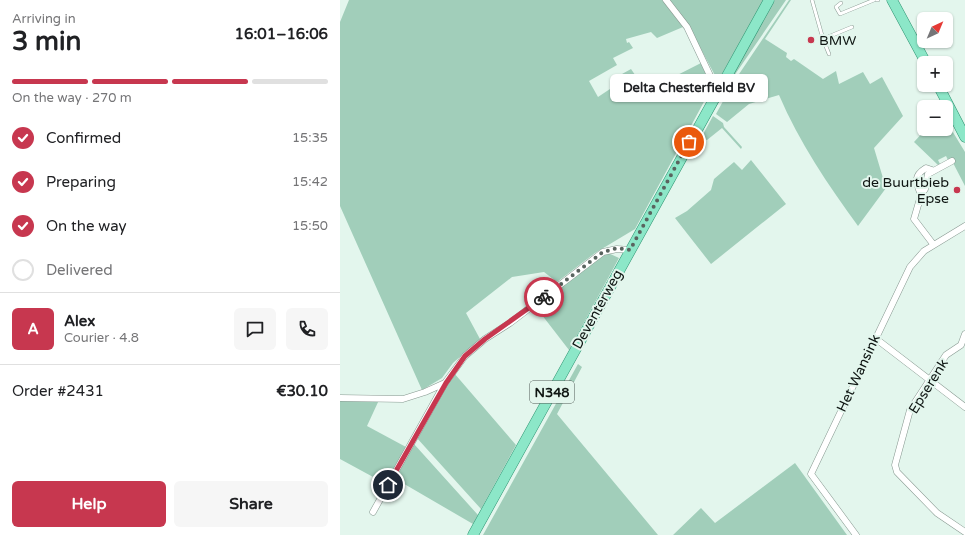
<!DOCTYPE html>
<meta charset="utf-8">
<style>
:root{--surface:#fff;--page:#f6f6f6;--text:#202124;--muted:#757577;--line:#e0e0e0;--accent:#c7374f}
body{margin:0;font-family:"Varela Round",sans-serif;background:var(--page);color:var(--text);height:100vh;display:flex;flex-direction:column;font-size:15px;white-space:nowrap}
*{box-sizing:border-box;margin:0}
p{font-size:13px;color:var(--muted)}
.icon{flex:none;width:22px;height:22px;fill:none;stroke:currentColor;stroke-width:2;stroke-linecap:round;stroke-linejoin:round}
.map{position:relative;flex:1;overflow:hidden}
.sheet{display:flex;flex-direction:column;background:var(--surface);width:340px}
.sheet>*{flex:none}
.needle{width:26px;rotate:44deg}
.buttons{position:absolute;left:577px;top:12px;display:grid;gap:8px}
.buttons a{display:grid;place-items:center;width:36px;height:36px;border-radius:6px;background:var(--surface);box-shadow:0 1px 3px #0004;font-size:20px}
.pin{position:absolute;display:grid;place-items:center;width:34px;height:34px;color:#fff;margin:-17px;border:2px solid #fff;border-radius:50%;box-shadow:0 1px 4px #0007}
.courier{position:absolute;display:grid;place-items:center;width:40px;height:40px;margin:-20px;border:3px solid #c7374f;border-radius:50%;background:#fff;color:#222;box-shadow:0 1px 5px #0007}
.bubble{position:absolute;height:28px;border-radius:6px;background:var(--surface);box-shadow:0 1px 3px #0004;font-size:13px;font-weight:800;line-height:28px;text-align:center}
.overview em{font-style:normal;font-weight:800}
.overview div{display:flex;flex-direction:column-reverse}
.overview{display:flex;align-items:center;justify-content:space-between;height:68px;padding:0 12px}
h1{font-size:26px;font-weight:800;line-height:30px}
.bar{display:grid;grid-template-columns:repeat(4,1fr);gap:6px 4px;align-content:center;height:48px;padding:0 12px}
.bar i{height:5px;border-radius:3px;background:var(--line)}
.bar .on{background:var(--accent)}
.bar p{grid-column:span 4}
.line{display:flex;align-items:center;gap:10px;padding:0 12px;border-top:1px solid var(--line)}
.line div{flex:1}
.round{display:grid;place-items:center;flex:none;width:42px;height:42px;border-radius:6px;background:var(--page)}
ol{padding:0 12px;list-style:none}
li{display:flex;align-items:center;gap:12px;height:44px}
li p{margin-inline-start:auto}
li .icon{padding:4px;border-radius:50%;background:var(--accent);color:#fff;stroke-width:4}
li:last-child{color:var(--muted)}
li i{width:22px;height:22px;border:2px solid var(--line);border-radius:50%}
.cta{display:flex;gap:8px;margin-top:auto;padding:8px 12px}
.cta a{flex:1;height:46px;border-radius:6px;background:var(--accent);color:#fff;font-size:16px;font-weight:800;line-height:46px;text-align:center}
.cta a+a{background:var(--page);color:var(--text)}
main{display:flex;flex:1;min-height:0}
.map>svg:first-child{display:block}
.green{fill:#a1ceba}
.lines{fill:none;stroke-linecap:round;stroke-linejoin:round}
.service-casing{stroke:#879890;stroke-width:4}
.minor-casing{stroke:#879890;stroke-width:7}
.primary-casing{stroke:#2e9371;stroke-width:11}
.service{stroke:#fff;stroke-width:3}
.minor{stroke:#fff;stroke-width:6}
.primary{stroke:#8ce7c8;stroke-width:10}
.done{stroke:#59645f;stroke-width:4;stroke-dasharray:0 7.2}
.route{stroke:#c7374f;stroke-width:5}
.poi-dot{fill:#c7374f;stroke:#e3f6ed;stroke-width:1.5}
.labels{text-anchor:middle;stroke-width:4;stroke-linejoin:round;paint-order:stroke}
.shield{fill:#e3f6ed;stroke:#4f5954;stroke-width:1}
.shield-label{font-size:13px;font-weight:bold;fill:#0f1613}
.poi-label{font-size:14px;fill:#0f1613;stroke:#e3f6ed;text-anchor:start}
.street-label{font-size:14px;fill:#0f1613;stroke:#e3f6ed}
</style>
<main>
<section class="sheet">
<div class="overview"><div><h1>3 min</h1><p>Arriving in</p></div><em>16:01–16:06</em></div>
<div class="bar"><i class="on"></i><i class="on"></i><i class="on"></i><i></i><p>On the way · 270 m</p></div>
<ol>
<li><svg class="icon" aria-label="check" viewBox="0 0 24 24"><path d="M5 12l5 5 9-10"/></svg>Confirmed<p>15:35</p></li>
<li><svg class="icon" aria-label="check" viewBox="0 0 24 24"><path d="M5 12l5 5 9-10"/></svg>Preparing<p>15:42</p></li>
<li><svg class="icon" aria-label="check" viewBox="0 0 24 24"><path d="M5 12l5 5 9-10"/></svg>On the way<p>15:50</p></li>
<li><i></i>Delivered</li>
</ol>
<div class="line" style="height:72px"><b class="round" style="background:var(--accent);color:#fff">A</b><div><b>Alex</b><p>Courier · 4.8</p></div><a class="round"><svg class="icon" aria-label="chat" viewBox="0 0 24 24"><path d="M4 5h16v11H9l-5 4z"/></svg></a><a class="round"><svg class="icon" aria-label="phone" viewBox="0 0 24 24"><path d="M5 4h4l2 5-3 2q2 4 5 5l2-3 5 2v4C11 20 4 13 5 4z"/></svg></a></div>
<div class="line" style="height:52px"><div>Order #2431</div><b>€30.10</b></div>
<div class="cta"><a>Help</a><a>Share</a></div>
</section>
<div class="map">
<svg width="625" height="535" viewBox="0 0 625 535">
<rect width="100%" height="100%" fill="#e3f6ed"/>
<path class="green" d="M 9,0 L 322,0 L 343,27 L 317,38 L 311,32 L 286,39 L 287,43 L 289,42 L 293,48 L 273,58 L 277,65 L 249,81 L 258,97 L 282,81 L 282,74 L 291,69 L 306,91 L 361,63 L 372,87 L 295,229 L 255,253 L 217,282 L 204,272 L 172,277 L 126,313 L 140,339 L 113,363 L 102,378 L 82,390 L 0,206 L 0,22 Z
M 328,0 L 424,0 L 378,81 L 348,25 Z
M 435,0 L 446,0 L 394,76 L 373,112 L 422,20 Z
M 449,0 L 451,0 L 425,39 L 447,53 L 446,57 L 451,61 L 454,59 L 483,79 L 496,71 L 499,84 L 523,72 L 530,84 L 542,77 L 563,116 L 534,148 L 546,188 L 518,226 C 488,185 459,142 439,95 L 409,104 L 387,122 L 376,114 L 393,83 Z
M 373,116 L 383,123 L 384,127 L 402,147 L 401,149 L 382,128 L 367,140 L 361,138 Z
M 606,116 L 611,129 L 625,152 L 625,186 L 611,159 L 608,160 L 606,156 L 598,160 L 600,164 L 598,165 L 574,142 L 586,129 L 606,129 Z
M 411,160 L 446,204 L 371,264 L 335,218 L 347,211 L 371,190 L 374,179 L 394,162 L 402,170 Z
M 266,252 L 279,258 L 229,350 L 195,306 Z
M 238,364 L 242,367 L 217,414 L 318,535 L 143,535 Z
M 114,373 L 176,445 L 141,509 L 76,437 Z
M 39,400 L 27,426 L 66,447 L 46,484 L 0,459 L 0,401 Z
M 74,444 L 138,515 L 133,524 L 54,478 Z
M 455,463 L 507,535 L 333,535 L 361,508 L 375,523 Z"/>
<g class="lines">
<g class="service-casing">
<path id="service" d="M 472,0 L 483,39 L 489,54
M 537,0 L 538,0
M 501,3 L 496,7 L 500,14 L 534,0
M 483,39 L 512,27"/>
</g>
<g class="minor-casing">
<path id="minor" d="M 326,0 L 347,27 L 374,84 L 379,89
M 581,195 C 576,182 573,176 586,168 L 592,170
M 593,244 L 574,219 L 581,195 L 585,189 L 588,174 L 612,161
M 625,334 L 621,345 L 606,355 L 570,410 L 555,465 L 557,472 L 597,513 L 625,532
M 535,338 L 625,407
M 0,398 L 63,399 L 85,392 L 105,383
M 33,512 L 105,383 L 125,356 L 145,339 L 170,323 L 263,252 L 277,249 L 290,250
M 516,535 L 471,474 L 570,267 L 584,251 L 625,226"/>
</g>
<g class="primary-casing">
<path id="primary" d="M 552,0 L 586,63
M 598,85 L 625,137
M 133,535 L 429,0"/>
</g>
<use href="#service" class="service"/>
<use href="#minor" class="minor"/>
<use href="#primary" class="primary"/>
</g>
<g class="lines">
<path class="done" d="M 204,297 L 263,252 L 277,248 L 290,250 L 349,142"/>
<path class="route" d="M 48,485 L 106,383 L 125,356 L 145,339 L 204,297"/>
</g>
<g class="poi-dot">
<circle cx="471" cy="40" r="4"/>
<circle cx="617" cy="190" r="4"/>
</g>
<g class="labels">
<rect class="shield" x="190" y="381" width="44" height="22" rx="3"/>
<g class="shield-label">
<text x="212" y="397">N348</text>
</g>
<g class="poi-label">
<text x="479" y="45">BMW</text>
<text x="609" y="187" text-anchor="end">de Buurtbieb<tspan x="609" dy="16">Epse</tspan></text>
</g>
<g class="street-label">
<text transform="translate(257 309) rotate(-61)" y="5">Deventerweg</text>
<text transform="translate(518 373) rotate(-65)" y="5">Het Wansink</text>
<text transform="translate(588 386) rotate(-58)" y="5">Epserenk</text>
</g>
</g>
</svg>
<div class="buttons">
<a><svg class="needle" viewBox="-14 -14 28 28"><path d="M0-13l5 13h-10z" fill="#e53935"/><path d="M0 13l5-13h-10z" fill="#757577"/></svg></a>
<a>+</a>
<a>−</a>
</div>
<div class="pin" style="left:349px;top:142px;background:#ea580c"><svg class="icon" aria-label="bag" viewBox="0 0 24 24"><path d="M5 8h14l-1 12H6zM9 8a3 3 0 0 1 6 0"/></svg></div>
<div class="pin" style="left:48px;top:485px;background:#1f2937"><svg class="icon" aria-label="home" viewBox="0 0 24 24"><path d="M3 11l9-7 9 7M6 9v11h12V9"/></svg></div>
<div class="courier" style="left:204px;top:297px"><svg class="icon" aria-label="bike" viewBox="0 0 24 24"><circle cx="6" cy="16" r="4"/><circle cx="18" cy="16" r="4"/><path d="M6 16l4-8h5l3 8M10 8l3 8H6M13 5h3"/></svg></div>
<div class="bubble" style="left:270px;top:74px;width:158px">Delta Chesterfield BV</div>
</div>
</main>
